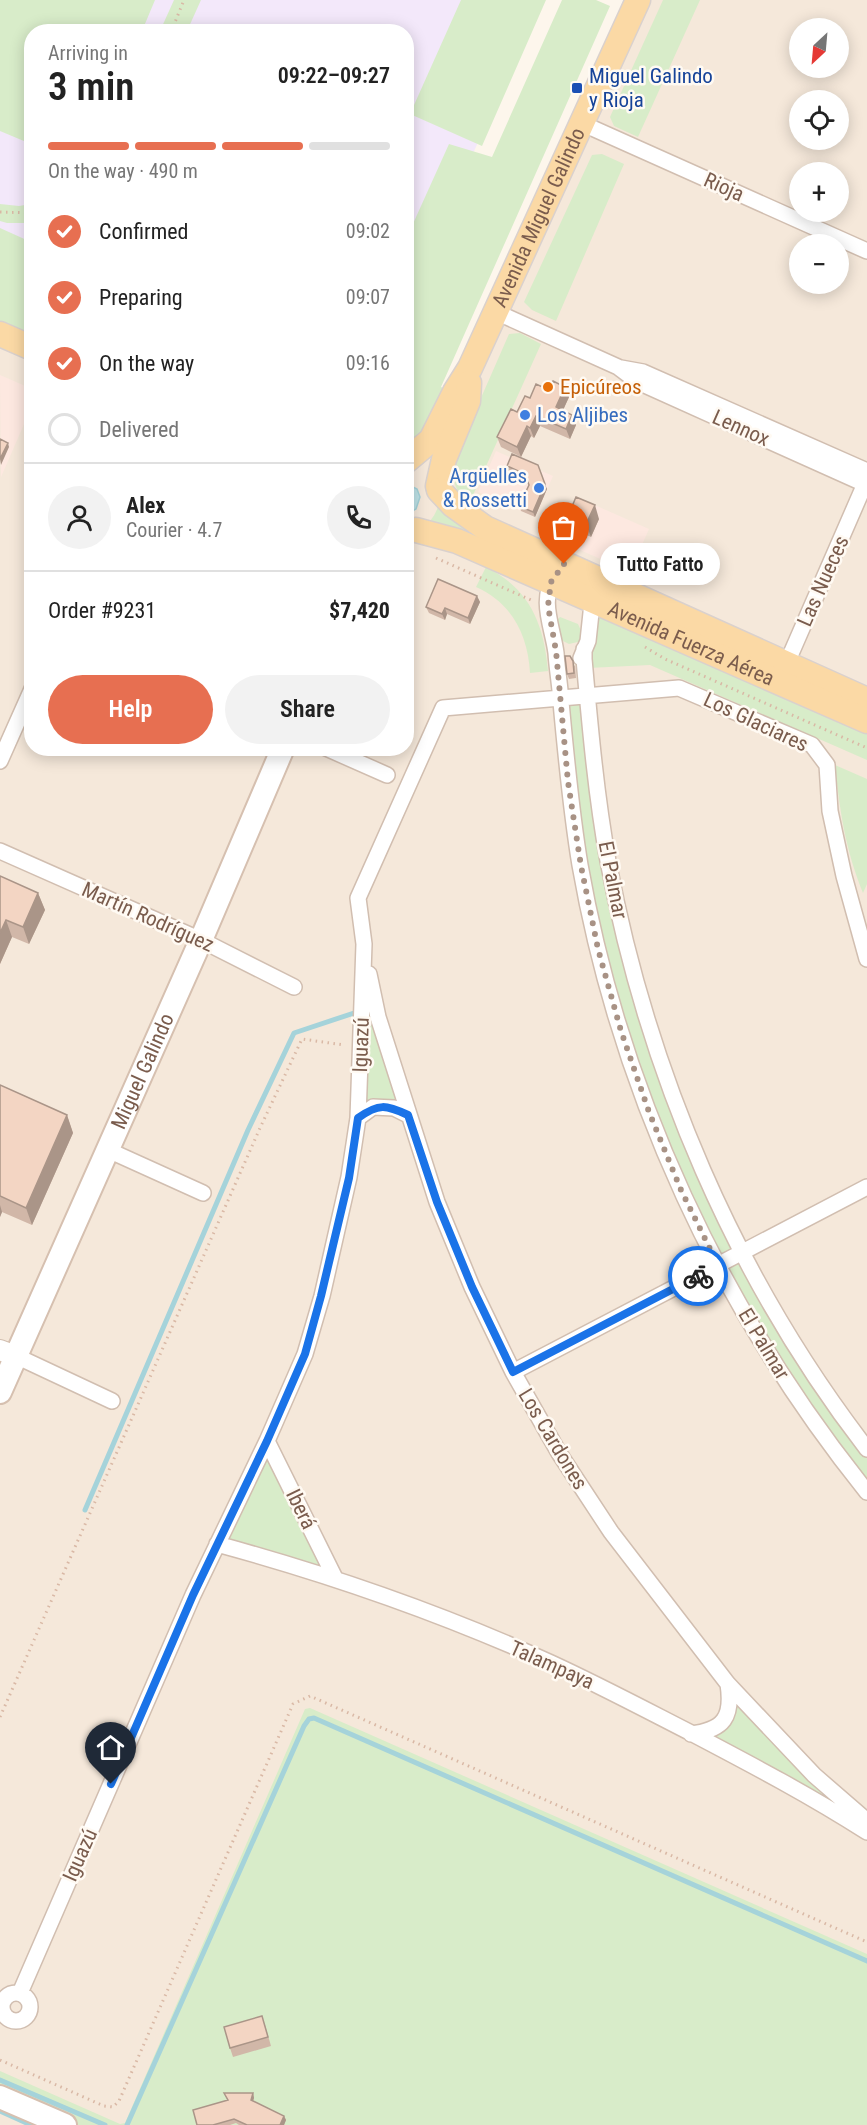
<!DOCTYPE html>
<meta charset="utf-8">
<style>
:root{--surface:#fff;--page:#f2f2f2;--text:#222;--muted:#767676;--line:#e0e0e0;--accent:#e76f51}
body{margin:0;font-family:"Roboto Condensed",sans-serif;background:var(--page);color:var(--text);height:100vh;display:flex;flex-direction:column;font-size:22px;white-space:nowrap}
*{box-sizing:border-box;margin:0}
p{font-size:20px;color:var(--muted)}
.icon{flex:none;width:33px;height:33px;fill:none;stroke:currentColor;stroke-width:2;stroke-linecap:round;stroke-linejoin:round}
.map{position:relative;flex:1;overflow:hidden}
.sheet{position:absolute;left:24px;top:24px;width:390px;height:732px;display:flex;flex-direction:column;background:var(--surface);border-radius:24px;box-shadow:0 3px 15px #0003}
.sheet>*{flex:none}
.needle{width:39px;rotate:206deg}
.fabs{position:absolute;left:789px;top:18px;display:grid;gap:12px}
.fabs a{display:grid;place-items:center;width:60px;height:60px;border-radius:50%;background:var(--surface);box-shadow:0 3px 15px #0003;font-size:30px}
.pin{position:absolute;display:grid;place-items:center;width:51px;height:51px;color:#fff;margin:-62px -26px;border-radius:50% 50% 50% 0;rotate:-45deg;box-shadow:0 0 6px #0007}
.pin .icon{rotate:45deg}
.courier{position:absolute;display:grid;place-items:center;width:60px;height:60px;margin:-30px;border:4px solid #1a73e8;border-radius:50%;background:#fff;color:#222;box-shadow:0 2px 8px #0007}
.bubble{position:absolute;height:42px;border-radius:21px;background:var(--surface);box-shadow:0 3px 15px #0003;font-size:20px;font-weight:600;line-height:42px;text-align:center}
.headline em{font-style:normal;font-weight:600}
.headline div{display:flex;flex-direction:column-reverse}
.headline{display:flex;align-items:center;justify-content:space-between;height:102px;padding:0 24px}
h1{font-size:39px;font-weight:600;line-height:45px}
.bar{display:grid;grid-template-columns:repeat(4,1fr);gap:9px 6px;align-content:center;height:72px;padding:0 24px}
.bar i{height:8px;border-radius:4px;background:var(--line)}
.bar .active{background:var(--accent)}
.bar p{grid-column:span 4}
.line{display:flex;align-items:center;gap:15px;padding:0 24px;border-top:2px solid var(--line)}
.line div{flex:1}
.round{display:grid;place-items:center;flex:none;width:63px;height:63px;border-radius:32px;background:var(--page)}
ol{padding:0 24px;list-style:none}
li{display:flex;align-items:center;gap:18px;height:66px}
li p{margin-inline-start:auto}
li .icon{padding:6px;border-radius:50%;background:var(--accent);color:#fff;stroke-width:4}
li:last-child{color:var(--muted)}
li i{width:33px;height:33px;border:3px solid var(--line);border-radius:50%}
.button{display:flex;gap:12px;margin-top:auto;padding:12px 24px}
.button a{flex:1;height:69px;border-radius:36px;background:var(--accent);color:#fff;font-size:24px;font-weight:600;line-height:69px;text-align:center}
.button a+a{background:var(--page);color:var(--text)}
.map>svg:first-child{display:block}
.residential{fill:#f5e8da;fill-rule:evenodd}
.commercial{fill:#fde8e0}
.education{fill:#f3e8fa}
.green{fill:#d8ecc9}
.water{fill:#bfe3e8;stroke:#a5d3da;stroke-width:1.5}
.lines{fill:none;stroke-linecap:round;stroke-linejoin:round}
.stream{stroke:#a5d3da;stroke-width:5}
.minor-casing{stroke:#d1beb0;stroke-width:18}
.tertiary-casing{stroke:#d1beb0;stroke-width:22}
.secondary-casing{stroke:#d6c0b0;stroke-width:26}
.primary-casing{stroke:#dad1cd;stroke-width:27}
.path{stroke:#d9b8a5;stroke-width:3;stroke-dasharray:1.5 4.5;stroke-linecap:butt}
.minor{stroke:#fff;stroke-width:15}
.tertiary{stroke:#fff;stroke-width:20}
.secondary{stroke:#fff;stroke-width:22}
.primary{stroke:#fbd9a5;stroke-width:24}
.wall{fill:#d1b7a8}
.shaded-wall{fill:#aa9588}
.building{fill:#f3d5c3;stroke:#aa9588;stroke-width:1.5}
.done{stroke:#a89285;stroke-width:6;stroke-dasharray:0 10.8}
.route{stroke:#1a73e8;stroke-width:8}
.transit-dot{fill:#1a4fb4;stroke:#fffaf3;stroke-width:2}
.food-dot{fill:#e8710a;stroke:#fffaf3;stroke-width:2}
.shop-dot{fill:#3f7fe0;stroke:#fffaf3;stroke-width:2}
.labels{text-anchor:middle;stroke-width:5;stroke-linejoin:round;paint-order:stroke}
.transit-label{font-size:21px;fill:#164399;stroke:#fffaf3;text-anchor:start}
.street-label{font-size:21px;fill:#7a5c4d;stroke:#fffaf3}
.food-label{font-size:21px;fill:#c56008;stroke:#fffaf3;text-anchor:start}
.shop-label{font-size:21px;fill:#366cbe;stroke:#fffaf3;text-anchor:start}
</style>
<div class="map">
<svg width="867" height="2125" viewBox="0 0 867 2125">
<rect width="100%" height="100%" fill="#fdf6ec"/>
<path class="residential" d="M 638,0 L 867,0 L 867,2125 L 0,2125 L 0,334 L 31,348 L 32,748 L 406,748 L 407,461 L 418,453 ZM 800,28 L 838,28 L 838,68 L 800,68 ZM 800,100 L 838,100 L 838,140 L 800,140 ZM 800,172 L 838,172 L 838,212 L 800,212 ZM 800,244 L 838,244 L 838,284 L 800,284 Z"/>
<path class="commercial" d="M 0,375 L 32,389 L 31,408 L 1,477 Z
M 496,451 L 553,476 L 535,517 L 478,492 Z
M 581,499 L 649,529 L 630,572 L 562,542 Z"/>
<path class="education" d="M 0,0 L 543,0 L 407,298 L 406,32 L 32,32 L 31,255 L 0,241 Z"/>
<path class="green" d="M 0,0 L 155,0 L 142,31 L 32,32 L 31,144 L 0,131 Z
M 174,0 L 201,0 L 187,31 L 160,31 Z
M 461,0 L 546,0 L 482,146 L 410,114 Z
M 562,0 L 596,0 L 610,6 L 441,387 L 453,393 L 407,454 L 407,237 L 449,144 L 492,157 Z
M 663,0 L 700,0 L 638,137 L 614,126 L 610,117 Z
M 602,154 L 624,164 L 556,321 L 532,310 L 524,302 L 592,155 Z
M 0,204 L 19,206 L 31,204 L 31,223 L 7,223 L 0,221 Z
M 0,228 L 31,242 L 31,338 L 0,324 Z
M 520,333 L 541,344 L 469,504 C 456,494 452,480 452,464 L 509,334 Z
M 440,500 L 867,700 L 867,760 L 650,665 L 588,668 L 592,600 L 425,526 C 434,518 437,511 440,500 Z
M 486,567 C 530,589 544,624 548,671 L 530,673 C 528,635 512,603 476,587 Z
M 560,617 L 578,624 L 583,635 L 582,641 L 569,644 L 561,640 L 557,620 Z
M 588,696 L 596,778 L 648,1022 L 743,1252 L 867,1449 L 867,1492 L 798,1399 L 681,1190 L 599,949 L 561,698 Z
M 835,765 L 867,779 L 867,884 L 863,893 C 845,848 840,812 835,765 Z
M 364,944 L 408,1115 L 394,1108 L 358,1118 Z
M 267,1441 L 335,1578 L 217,1544 Z
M 728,1684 L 867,1821 L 691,1734 L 724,1720 Z
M 310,1708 L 867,1954 L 867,2125 L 65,2125 L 0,2097 L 0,2071 L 120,2124 L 125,2123 L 305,1709 Z"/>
<path class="water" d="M 407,484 L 417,489 L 420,497 L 416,509 L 407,514 Z"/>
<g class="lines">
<path class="stream" d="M 85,1510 L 248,1130 L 294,1033 L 360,1011
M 0,2080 L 105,2125
M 0,2111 L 31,2125
M 127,2125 L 304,1726 L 309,1719 L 314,1718 L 867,1961"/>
<g class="minor-casing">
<path id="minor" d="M 581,123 L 867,251
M 496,312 L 618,367 L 638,382 L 867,485
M 621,368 L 643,372 L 867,471
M 556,576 C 538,598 553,628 556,653 C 557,669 560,685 561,702 C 566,757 571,811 580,865 C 620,1093 722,1312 867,1492
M 584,649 L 584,659 C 590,726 596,795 608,861 C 648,1073 735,1278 867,1449
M 581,658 L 588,641 L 593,594
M 783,672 L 867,479
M 326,748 L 387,775
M 0,761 L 32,689
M 0,851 L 201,940 L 294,987
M 369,974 L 378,1017 L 437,1202 L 472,1287 L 513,1372 L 559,1453 L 611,1532 L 728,1684 L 814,1775 L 867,1821
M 358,1118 L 373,1107 L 394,1108 L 408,1115
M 108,1150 L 203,1193
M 16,1356 L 112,1401
M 513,1372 L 867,1187
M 267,1441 L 335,1578
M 217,1544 C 331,1575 443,1614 551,1663 C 599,1685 646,1710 693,1734 C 752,1765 811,1796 867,1832
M 691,1734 C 724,1730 733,1717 728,1684
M2 2007a14 14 0 1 1 28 0a14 14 0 1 1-28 0Z
M 20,1993 L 193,1595 L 267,1441 L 305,1354 L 322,1296 L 349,1177 L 358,1118 L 364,944 L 358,898 L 443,708 L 679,688 L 812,745 L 827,765 L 830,811 L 844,876 L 867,959"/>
</g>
<g class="tertiary-casing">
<path id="tertiary" d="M 0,1350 L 16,1356"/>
</g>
<g class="secondary-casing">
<g id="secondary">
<path id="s1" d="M 0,1392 L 201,940 L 283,748"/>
<path d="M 0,2097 L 65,2125"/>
</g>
</g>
<g class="primary-casing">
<g id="primary">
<path d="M 0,334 L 32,348"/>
<path id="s2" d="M 406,461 L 431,440 L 455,392 L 470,368 L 638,0"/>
<path d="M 438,486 L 444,459 L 468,401 L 469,383"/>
<path d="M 439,490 L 453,505 L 485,528 L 867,700"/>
<path id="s3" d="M 416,530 L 457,541 L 867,721"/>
</g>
</g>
<path class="path" d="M 171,32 L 184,0
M 0,212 L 32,213
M 436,558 L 531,600
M 645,647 L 665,659 L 867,748
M 0,1717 L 260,1128 L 302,1039 L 344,1045
M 0,2060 L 104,2106 L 113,2107 L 119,2101 L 293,1704 L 310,1696 L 867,1942"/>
<use href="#minor" class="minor"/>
<use href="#tertiary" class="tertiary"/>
<use href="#secondary" class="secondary"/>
<use href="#primary" class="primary"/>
</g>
<path class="wall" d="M 549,390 L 569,397 L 563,410 L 576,425 L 570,439 L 540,426 L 534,438 L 531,436 L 521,457 L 501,447 L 497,437 L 517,412 L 530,398 Z
M 512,454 L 547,489 L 535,517 L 521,511 L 519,506 L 529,485 L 527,479 L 508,471 L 507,466 Z
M 568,516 L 599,519 L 591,537 L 573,529 Z
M 477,596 L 480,602 L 470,624 L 447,614 L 445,620 L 429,613 L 426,607 Z
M 575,665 L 576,678 L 569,679 L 567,674 Z
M 0,876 L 38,893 L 45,910 L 29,944 L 12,937 L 0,964 Z
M 0,1085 L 67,1115 L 73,1133 L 32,1225 L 2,1212 L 0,1217 Z
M 265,2025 L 271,2046 L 233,2057 L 230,2048 Z
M 224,2093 L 253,2093 L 254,2098 L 253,2101 L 284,2116 L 286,2120 L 284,2125 L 239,2125 L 236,2123 L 230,2125 L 197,2125 L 227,2100 Z"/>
<path class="shaded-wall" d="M 565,387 L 569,397 L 560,417 L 556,407 Z
M 572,415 L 576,425 L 570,439 L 566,429 Z
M 536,416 L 540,426 L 534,438 L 530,428 Z
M 527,426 L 531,436 L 521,457 L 517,447 Z
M 8,443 L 9,447 L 1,465 L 0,459 Z
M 545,484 L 547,489 L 535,517 L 533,512 Z
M 595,505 L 599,519 L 591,537 L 586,524 Z
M 477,596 L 480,602 L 470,624 L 468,618 Z
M 445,608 L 447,614 L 445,620 L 442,614 Z
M 38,893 L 45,910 L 29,944 L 23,927 Z
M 6,920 L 12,937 L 0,964 L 0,933 Z
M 67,1115 L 73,1133 L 32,1225 L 26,1208 Z
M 0,1205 L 2,1212 L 0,1217 Z
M 253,2093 L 254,2098 L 252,2104 L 251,2100 Z
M 284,2116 L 286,2120 L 284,2125 L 280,2125 Z"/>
<path class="building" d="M 553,381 L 565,387 L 556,407 L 572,415 L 566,429 L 536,416 L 530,428 L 527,426 L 517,447 L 497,437 L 511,409 L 517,412 L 525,396 L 530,398 L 536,384 L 549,390 Z
M 0,439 L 8,443 L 0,459 Z
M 512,454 L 538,465 L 545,484 L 533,512 L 519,506 L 529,485 L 525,474 L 507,466 Z
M 576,497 L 595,505 L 586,524 L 568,516 Z
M 438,579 L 477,596 L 468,618 L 445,608 L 442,614 L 426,607 Z
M 565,656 L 570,656 L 573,661 L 574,673 L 567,674 Z
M 0,876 L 38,893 L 23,927 L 6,920 L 0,933 Z
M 0,1085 L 67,1115 L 26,1208 L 0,1196 Z
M 262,2016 L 268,2037 L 230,2048 L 224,2027 Z
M 224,2093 L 253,2093 L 251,2100 L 284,2116 L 280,2125 L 247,2125 L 234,2119 L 213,2125 L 197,2125 L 193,2110 L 228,2100 Z"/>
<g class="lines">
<path class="done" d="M 564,564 L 551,582 L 548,606 L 556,651 L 568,782 L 581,866 L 598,949 L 621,1031 L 649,1112 L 681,1190 L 718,1265 L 698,1276"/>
<path class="route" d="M 111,1784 L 193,1595 L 267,1441 L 305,1354 L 321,1296 L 349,1178 L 358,1118 C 379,1103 386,1105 408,1115 L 437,1202 L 472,1287 L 513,1372 L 698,1276"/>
</g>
<rect class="transit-dot" x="571" y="82" width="12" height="12" rx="3"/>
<circle class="food-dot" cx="548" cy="387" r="6"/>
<g class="shop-dot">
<circle cx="525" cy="415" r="6"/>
<circle cx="539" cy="488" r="6"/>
</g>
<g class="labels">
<g class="transit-label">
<text x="589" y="83">Miguel Galindo<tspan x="589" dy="24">y Rioja</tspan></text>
</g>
<g class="street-label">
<text transform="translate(724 187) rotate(24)" y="7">Rioja</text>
<text dy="7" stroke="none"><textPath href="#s2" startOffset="280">Avenida Miguel Galindo</textPath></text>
<text transform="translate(741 428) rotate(24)" y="7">Lennox</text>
<text transform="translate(823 581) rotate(-66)" y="7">Las Nueces</text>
<text dy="7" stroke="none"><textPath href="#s3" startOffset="298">Avenida Fuerza Aérea</textPath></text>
<text transform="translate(756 722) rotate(25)" y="7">Los Glaciares</text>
<text transform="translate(613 880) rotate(79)" y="7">El Palmar</text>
<text transform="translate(148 917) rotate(24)" y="7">Martín Rodríguez</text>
<text transform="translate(361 1045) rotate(-88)" y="7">Iguazú</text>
<text dy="7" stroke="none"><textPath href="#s1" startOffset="351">Miguel Galindo</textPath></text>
<text transform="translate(764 1344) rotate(59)" y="7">El Palmar</text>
<text transform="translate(553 1439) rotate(59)" y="7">Los Cardones</text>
<text transform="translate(301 1509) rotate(64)" y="7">Iberá</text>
<text transform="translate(552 1665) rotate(24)" y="7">Talampaya</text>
<text transform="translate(80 1855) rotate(-66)" y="7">Iguazú</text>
</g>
<g class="food-label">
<text x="560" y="394">Epicúreos</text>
</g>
<g class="shop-label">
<text x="537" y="422">Los Aljibes</text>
<text x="527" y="483" text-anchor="end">Argüelles<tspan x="527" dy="24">&amp; Rossetti</tspan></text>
</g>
</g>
</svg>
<div class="fabs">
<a><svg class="needle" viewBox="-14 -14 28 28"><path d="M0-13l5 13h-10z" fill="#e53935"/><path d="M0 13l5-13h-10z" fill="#767676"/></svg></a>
<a><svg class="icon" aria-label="locate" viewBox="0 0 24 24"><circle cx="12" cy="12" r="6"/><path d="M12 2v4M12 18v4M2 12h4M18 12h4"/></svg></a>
<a>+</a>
<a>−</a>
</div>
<div class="pin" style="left:564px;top:564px;background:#ea580c"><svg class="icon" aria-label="bag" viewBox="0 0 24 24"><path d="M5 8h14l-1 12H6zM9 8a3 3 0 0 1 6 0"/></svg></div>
<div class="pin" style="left:111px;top:1784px;background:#1f2937"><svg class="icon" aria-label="home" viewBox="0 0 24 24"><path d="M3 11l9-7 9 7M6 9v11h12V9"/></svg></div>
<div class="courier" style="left:698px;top:1276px"><svg class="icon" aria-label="bike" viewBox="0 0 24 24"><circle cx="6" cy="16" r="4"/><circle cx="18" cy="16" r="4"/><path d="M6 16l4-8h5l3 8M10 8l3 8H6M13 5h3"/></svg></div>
<div class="bubble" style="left:600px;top:543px;width:120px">Tutto Fatto</div>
<section class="sheet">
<div class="headline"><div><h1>3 min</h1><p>Arriving in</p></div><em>09:22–09:27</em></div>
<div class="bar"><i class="active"></i><i class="active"></i><i class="active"></i><i></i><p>On the way · 490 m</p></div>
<ol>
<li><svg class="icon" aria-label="check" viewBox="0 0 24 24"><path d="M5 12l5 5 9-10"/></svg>Confirmed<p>09:02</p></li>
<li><svg class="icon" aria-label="check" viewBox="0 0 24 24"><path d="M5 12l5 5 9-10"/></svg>Preparing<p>09:07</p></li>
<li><svg class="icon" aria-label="check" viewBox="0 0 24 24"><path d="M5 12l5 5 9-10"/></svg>On the way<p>09:16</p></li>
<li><i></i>Delivered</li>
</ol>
<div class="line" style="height:108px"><a class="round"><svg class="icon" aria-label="person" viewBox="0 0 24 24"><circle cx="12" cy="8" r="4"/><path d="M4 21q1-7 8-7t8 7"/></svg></a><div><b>Alex</b><p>Courier · 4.7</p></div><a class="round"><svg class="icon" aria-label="phone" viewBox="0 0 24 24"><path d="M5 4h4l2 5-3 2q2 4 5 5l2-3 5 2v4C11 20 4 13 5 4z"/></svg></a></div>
<div class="line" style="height:78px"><div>Order #9231</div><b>$7,420</b></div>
<div class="button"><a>Help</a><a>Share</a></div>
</section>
</div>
